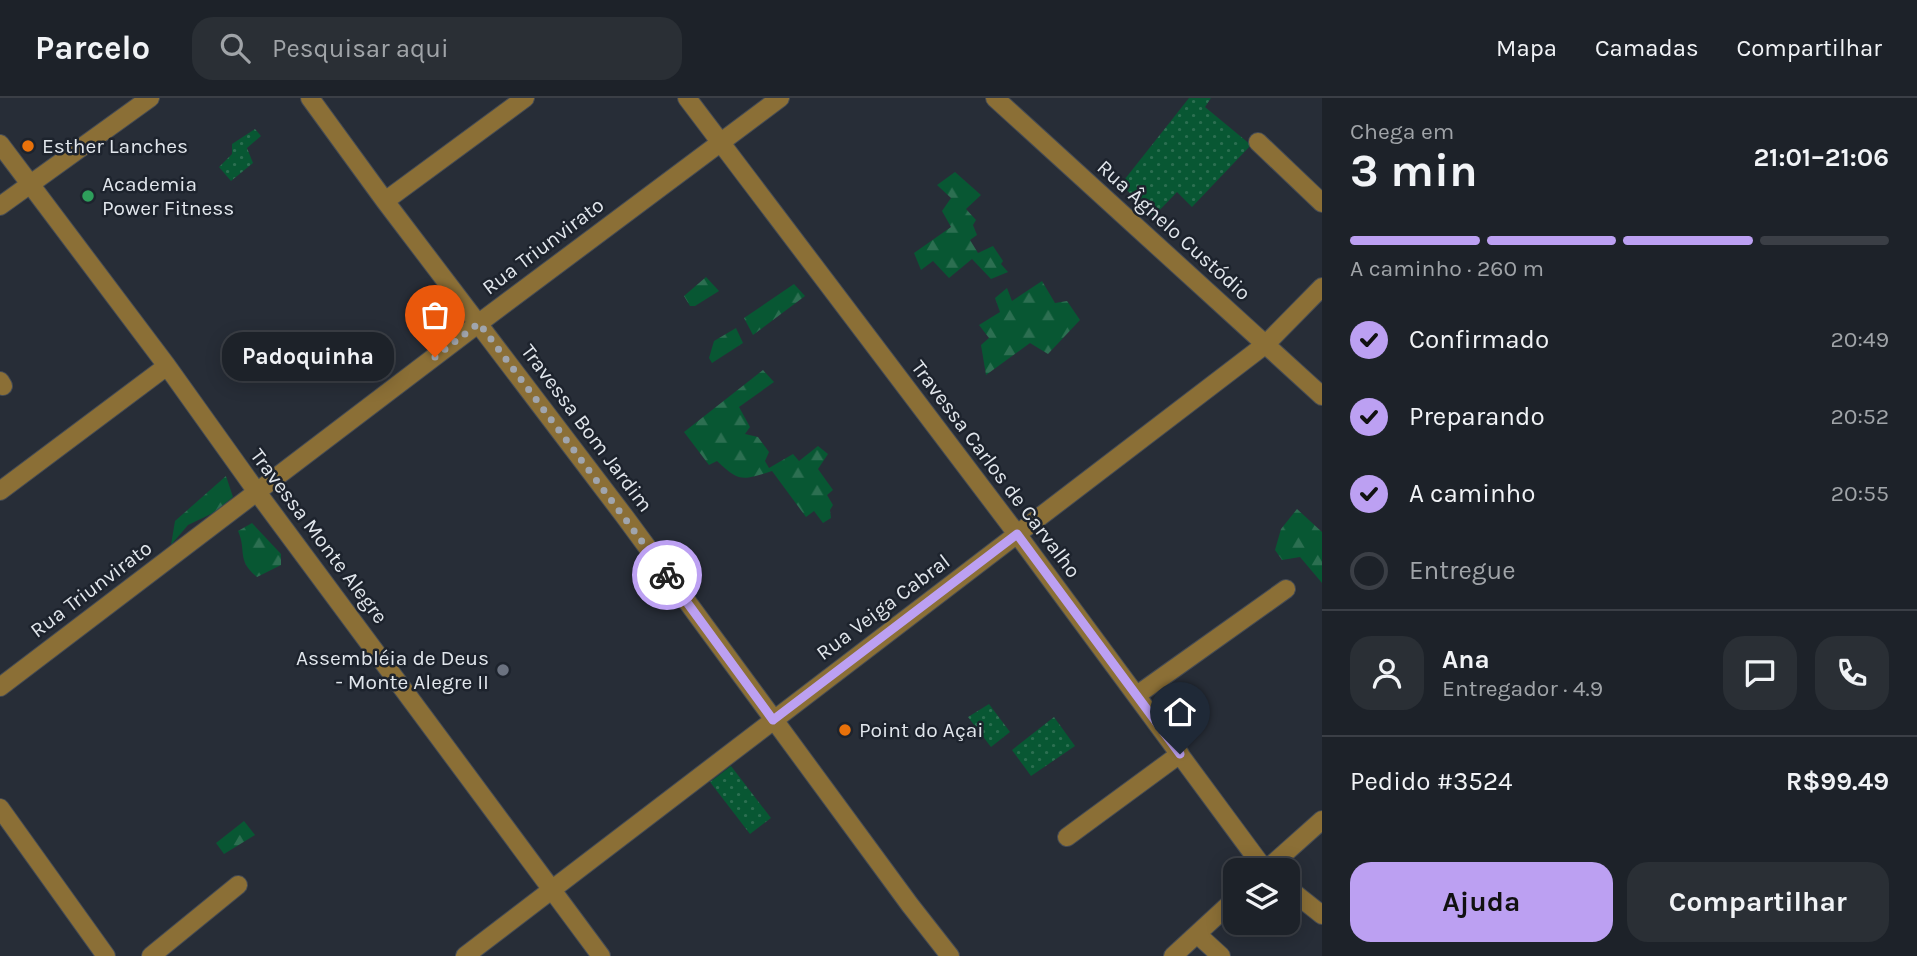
<!DOCTYPE html>
<html lang="pt">
<meta charset="utf-8">
<style>
:root{--surface:#1d2229;--page:#2a2f35;--text:#f1f3f6;--muted:#a0a4a8;--line:#3b3f46;--accent:#bca0f2}
body{margin:0;font-family:Karla,sans-serif;background:var(--page);color:var(--text);height:100vh;display:flex;flex-direction:column;font-size:26px;white-space:nowrap}
*{box-sizing:border-box;margin:0}
p{font-size:23px;color:var(--muted)}
.icon{flex:none;width:38px;height:38px;fill:none;stroke:currentColor;stroke-width:2;stroke-linecap:round;stroke-linejoin:round}
.map{position:relative;flex:1;overflow:hidden}
.panel{display:flex;flex-direction:column;background:var(--surface);width:595px}
.panel>*{flex:none}
.fabs{position:absolute;left:1223px;top:760px;display:grid;gap:14px}
.fabs a{display:grid;place-items:center;width:77px;height:77px;border-radius:14px;background:var(--surface);box-shadow:0 4px 18px #0003,0 0 0 2px var(--line);font-size:35px}
.pin{position:absolute;display:grid;place-items:center;width:60px;height:60px;color:#fff;margin:-72px -30px;border-radius:50% 50% 50% 0;rotate:-45deg;box-shadow:0 0 7px #0007}
.pin .icon{rotate:45deg}
.courier{position:absolute;display:grid;place-items:center;width:70px;height:70px;margin:-35px;border:5px solid #bca0f2;border-radius:50%;background:#fff;color:#222;box-shadow:0 2px 9px #0007}
.bubble{position:absolute;height:49px;border-radius:21px;background:var(--surface);box-shadow:0 4px 18px #0003,0 0 0 2px var(--line);font-size:23px;font-weight:700;line-height:49px;text-align:center}
.overview em{font-style:normal;font-weight:700}
.overview div{display:flex;flex-direction:column-reverse}
.overview{display:flex;align-items:center;justify-content:space-between;height:119px;padding:0 28px}
h1{font-size:46px;font-weight:700;line-height:52px}
.bar{display:grid;grid-template-columns:repeat(4,1fr);gap:10px 7px;align-content:center;height:84px;padding:0 28px}
.bar i{height:9px;border-radius:5px;background:var(--line)}
.bar .selected{background:var(--accent)}
.bar p{grid-column:span 4}
.line{display:flex;align-items:center;gap:18px;padding:0 28px;border-top:2px solid var(--line)}
.line div{flex:1}
.round{display:grid;place-items:center;flex:none;width:74px;height:74px;border-radius:21px;background:var(--page)}
ol{padding:0 28px;list-style:none}
li{display:flex;align-items:center;gap:21px;height:77px}
li p{margin-inline-start:auto}
li .icon{padding:7px;border-radius:50%;background:var(--accent);color:#111;stroke-width:4}
li:last-child{color:var(--muted)}
li i{width:38px;height:38px;border:4px solid var(--line);border-radius:50%}
.cta{display:flex;gap:14px;margin-top:auto;padding:14px 28px}
.cta a{flex:1;height:80px;border-radius:21px;background:var(--accent);color:#111;font-size:28px;font-weight:700;line-height:80px;text-align:center}
.cta a+a{background:var(--page);color:var(--text)}
header{display:flex;align-items:center;gap:42px;box-sizing:border-box;height:98px;padding:0 35px;background:var(--surface);border-bottom:2px solid var(--line)}
header strong{font-size:33px}
nav{display:flex;gap:38px;margin-inline-start:auto;font-size:24px}
.search{width:490px;height:63px;background:var(--page);display:flex;align-items:center;gap:18px;box-sizing:border-box;padding:0 24px;border-radius:21px;color:var(--muted);font-size:26px}
main{display:flex;flex:1;min-height:0}
.map>svg:first-child{display:block}
.grass{fill:url(#grass-dots)}
.forest{fill:url(#forest-firs)}
.lines{fill:none;stroke-linecap:round;stroke-linejoin:round}
.minor-casing{stroke:#454b54;stroke-width:20}
.minor{stroke:#8b6f36;stroke-width:18}
.done{stroke:#a0a5ad;stroke-width:7;stroke-dasharray:0 12.6}
.route{stroke:#bca0f2;stroke-width:9}
.food-dot{fill:#e8710a;stroke:#1d232d;stroke-width:2.5}
.leisure-dot{fill:#2e9e5b;stroke:#1d232d;stroke-width:2.5}
.worship-dot{fill:#6b7280;stroke:#1d232d;stroke-width:2.5}
.labels{text-anchor:middle;stroke-width:5;stroke-linejoin:round;paint-order:stroke}
.poi-label{font-size:21px;fill:#e1e6ec;stroke:#1d232d;text-anchor:start}
.street-label{font-size:21px;fill:#e1e6ec;stroke:#1d232d}
</style>
<header>
<strong>Parcelo</strong>
<div class="search"><svg class="icon" aria-label="search" viewBox="0 0 24 24"><circle cx="10" cy="10" r="6"/><path d="M15 15l6 6"/></svg>Pesquisar aqui</div>
<nav><a>Mapa</a><a>Camadas</a><a>Compartilhar</a></nav>
</header>
<main>
<div class="map">
<svg width="1322" height="858" viewBox="0 0 1322 858">
<defs>
<pattern id="grass-dots" width="8" height="8" patternUnits="userSpaceOnUse" patternTransform="scale(1.75)"><rect width="8" height="8" fill="#085733"/><path d="M2 2h.1M6 6h.1" fill="none" stroke="#2c6f51" stroke-width="1.8" stroke-linecap="round"/></pattern>
<pattern id="forest-firs" width="22" height="20" patternUnits="userSpaceOnUse" patternTransform="scale(1.75)"><rect width="22" height="20" fill="#085733"/><path d="M5 1l3.5 6h-7zM16 11l3.5 6h-7z" fill="#2c6f51"/></pattern>
</defs>
<rect width="100%" height="100%" fill="#272d37"/>
<path class="grass" d="M 1189,0 L 1211,0 L 1205,9 L 1251,47 L 1192,109 L 1177,94 L 1153,119 L 1121,86 Z
M 255,31 L 261,38 L 247,50 L 253,65 L 231,83 L 219,69 L 232,56 L 232,46 Z
M 989,606 L 1010,634 L 991,649 L 968,619 Z
M 1054,619 L 1075,648 L 1031,678 L 1012,652 Z
M 731,668 L 771,720 L 750,736 L 710,684 Z"/>
<path class="forest" d="M 955,74 L 981,97 L 966,111 L 976,122 L 973,127 L 977,137 L 970,142 L 978,155 L 993,148 L 1003,163 L 1001,166 L 1008,174 L 991,181 L 972,161 L 949,180 L 933,163 L 921,172 L 914,155 L 951,129 L 942,113 L 951,100 L 937,87 Z
M 706,179 L 719,193 L 695,208 L 690,208 L 684,198 Z
M 1042,183 L 1055,205 L 1067,203 L 1080,222 L 1048,256 L 1030,245 L 986,277 L 981,247 L 989,240 L 979,227 L 1000,214 L 995,200 L 1007,190 L 1012,203 Z
M 794,186 L 805,198 L 753,237 L 744,220 Z
M 736,230 L 743,245 L 712,265 L 709,260 L 714,243 Z
M 763,272 L 774,284 L 739,309 L 750,329 L 745,336 L 758,339 L 769,354 L 765,363 L 769,370 L 793,356 L 799,363 L 818,348 L 828,356 L 818,371 L 833,392 L 827,397 L 833,407 L 830,412 L 831,420 L 823,425 L 814,413 L 806,419 L 772,373 C 743,382 740,385 717,363 L 709,367 L 684,334 Z
M 226,378 L 233,399 L 213,415 L 188,427 L 171,447 L 175,423 Z
M 1297,411 L 1322,434 L 1322,485 L 1300,459 L 1282,462 L 1275,452 L 1281,431 Z
M 252,425 L 281,456 L 281,467 L 257,479 C 236,462 247,453 238,433 Z
M 244,723 L 255,737 L 224,756 L 216,745 Z"/>
<g class="lines">
<g class="minor-casing">
<path id="minor" d="M 310,0 L 385,103 L 625,419 L 910,807 L 950,858
M 687,0 L 1017,436 L 1265,772
M 995,0 L 1322,298
M 1258,44 L 1322,105
M 0,46 L 167,268 L 257,394 L 601,858
M 385,103 L 525,0
M 0,108 L 150,0
M 0,283 L 3,288
M 0,393 L 167,268
M 0,589 L 479,225 L 780,0
M 1137,597 L 1286,491
M 0,710 L 106,858
M 1067,739 L 1180,656
M 1266,772 L 1322,722
M 1288,790 L 1322,817
M 1197,836 L 1221,858
M 151,858 L 238,787
M 465,858 L 1266,246 L 1322,189
M 1173,858 L 1236,800"/>
</g>
<use href="#minor" class="minor"/>
</g>
<g class="lines">
<path class="done" d="M 435,259 L 479,225 L 667,477"/>
<path class="route" d="M 667,477 L 773,622 L 1017,436 L 1180,656"/>
</g>
<g class="food-dot">
<circle cx="28" cy="48" r="7"/>
<circle cx="845" cy="632" r="7"/>
</g>
<circle class="leisure-dot" cx="88" cy="98" r="7"/>
<circle class="worship-dot" cx="503" cy="572" r="7"/>
<g class="labels">
<g class="poi-label">
<text x="42" y="55">Esther Lanches</text>
<text x="102" y="93">Academia<tspan x="102" dy="24">Power Fitness</tspan></text>
<text x="489" y="567" text-anchor="end">Assembléia de Deus<tspan x="489" dy="24">- Monte Alegre II</tspan></text>
<text x="859" y="639">Point do Açai</text>
</g>
<g class="street-label">
<text transform="translate(1174 132) rotate(42)" y="7">Rua Âgnelo Custódio</text>
<text transform="translate(543 148) rotate(-37)" y="7">Rua Triunvirato</text>
<text transform="translate(587 330) rotate(53)" y="7">Travessa Bom Jardim</text>
<text transform="translate(996 371) rotate(53)" y="7">Travessa Carlos de Carvalho</text>
<text transform="translate(319 438) rotate(53)" y="7">Travessa Monte Alegre</text>
<text transform="translate(91 491) rotate(-37)" y="7">Rua Triunvirato</text>
<text transform="translate(883 509) rotate(-37)" y="7">Rua Veiga Cabral</text>
</g>
</g>
</svg>
<div class="fabs">
<a><svg class="icon" aria-label="layers" viewBox="0 0 24 24"><path d="M12 4l9 5-9 5-9-5zM3 14l9 5 9-5"/></svg></a>
</div>
<div class="pin" style="left:435px;top:259px;background:#ea580c"><svg class="icon" aria-label="bag" viewBox="0 0 24 24"><path d="M5 8h14l-1 12H6zM9 8a3 3 0 0 1 6 0"/></svg></div>
<div class="pin" style="left:1180px;top:656px;background:#1f2937"><svg class="icon" aria-label="home" viewBox="0 0 24 24"><path d="M3 11l9-7 9 7M6 9v11h12V9"/></svg></div>
<div class="courier" style="left:667px;top:477px"><svg class="icon" aria-label="bike" viewBox="0 0 24 24"><circle cx="6" cy="16" r="4"/><circle cx="18" cy="16" r="4"/><path d="M6 16l4-8h5l3 8M10 8l3 8H6M13 5h3"/></svg></div>
<div class="bubble" style="left:222px;top:234px;width:172px">Padoquinha</div>
</div>
<section class="panel">
<div class="overview"><div><h1>3 min</h1><p>Chega em</p></div><em>21:01–21:06</em></div>
<div class="bar"><i class="selected"></i><i class="selected"></i><i class="selected"></i><i></i><p>A caminho · 260 m</p></div>
<ol>
<li><svg class="icon" aria-label="check" viewBox="0 0 24 24"><path d="M5 12l5 5 9-10"/></svg>Confirmado<p>20:49</p></li>
<li><svg class="icon" aria-label="check" viewBox="0 0 24 24"><path d="M5 12l5 5 9-10"/></svg>Preparando<p>20:52</p></li>
<li><svg class="icon" aria-label="check" viewBox="0 0 24 24"><path d="M5 12l5 5 9-10"/></svg>A caminho<p>20:55</p></li>
<li><i></i>Entregue</li>
</ol>
<div class="line" style="height:126px"><a class="round"><svg class="icon" aria-label="person" viewBox="0 0 24 24"><circle cx="12" cy="8" r="4"/><path d="M4 21q1-7 8-7t8 7"/></svg></a><div><b>Ana</b><p>Entregador · 4.9</p></div><a class="round"><svg class="icon" aria-label="chat" viewBox="0 0 24 24"><path d="M4 5h16v11H9l-5 4z"/></svg></a><a class="round"><svg class="icon" aria-label="phone" viewBox="0 0 24 24"><path d="M5 4h4l2 5-3 2q2 4 5 5l2-3 5 2v4C11 20 4 13 5 4z"/></svg></a></div>
<div class="line" style="height:91px"><div>Pedido #3524</div><b>R$99.49</b></div>
<div class="cta"><a>Ajuda</a><a>Compartilhar</a></div>
</section>
</main>
